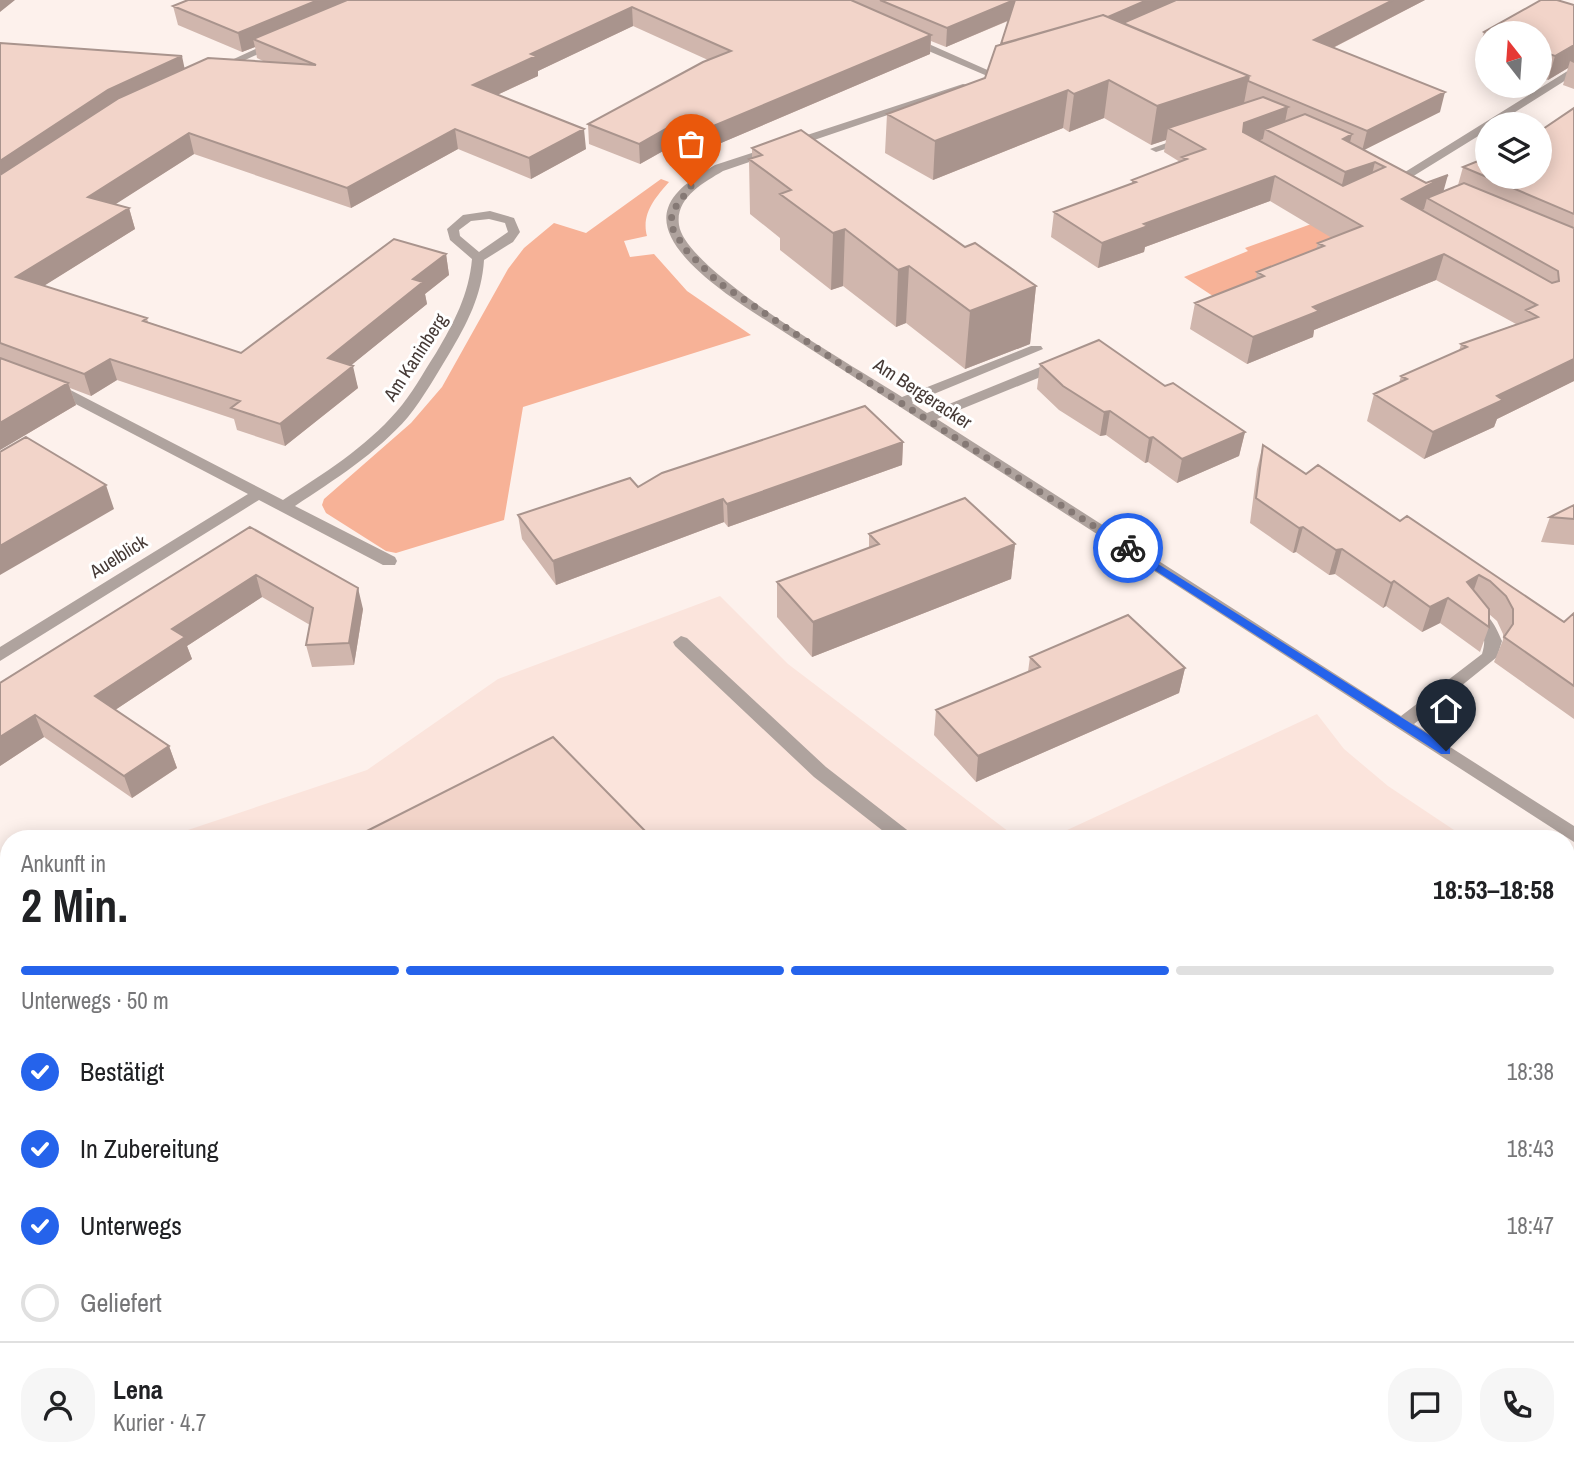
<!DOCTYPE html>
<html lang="de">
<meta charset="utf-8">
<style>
:root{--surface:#fff;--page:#f6f6f6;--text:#202124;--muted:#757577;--line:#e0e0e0;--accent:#2563eb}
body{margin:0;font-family:"Archivo Narrow",sans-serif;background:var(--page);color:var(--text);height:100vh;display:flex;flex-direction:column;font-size:26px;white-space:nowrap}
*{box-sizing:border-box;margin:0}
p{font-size:23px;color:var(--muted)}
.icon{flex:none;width:38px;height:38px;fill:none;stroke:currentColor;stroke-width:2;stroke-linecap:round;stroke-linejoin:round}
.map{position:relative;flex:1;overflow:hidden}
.details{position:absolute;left:0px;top:830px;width:1575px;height:653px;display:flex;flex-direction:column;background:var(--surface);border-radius:28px 28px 0 0;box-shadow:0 4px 18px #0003}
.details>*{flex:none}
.needle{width:46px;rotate:343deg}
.tools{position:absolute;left:1475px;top:21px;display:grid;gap:14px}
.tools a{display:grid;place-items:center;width:77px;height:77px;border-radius:50%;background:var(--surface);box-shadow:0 4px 18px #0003;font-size:35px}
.pin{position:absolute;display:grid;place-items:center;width:60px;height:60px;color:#fff;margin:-72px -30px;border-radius:50% 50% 50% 0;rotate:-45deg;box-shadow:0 0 7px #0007}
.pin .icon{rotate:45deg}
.courier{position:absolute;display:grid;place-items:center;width:70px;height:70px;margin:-35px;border:5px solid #2563eb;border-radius:50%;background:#fff;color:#222;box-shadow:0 2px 9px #0007}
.overview em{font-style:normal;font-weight:700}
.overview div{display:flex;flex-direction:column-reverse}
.overview{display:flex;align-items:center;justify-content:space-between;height:119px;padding:0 21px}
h1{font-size:46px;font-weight:700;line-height:52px}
.bar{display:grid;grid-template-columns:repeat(4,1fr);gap:10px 7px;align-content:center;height:84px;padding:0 21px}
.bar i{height:9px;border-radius:5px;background:var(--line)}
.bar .on{background:var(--accent)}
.bar p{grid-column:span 4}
.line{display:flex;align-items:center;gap:18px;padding:0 21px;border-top:2px solid var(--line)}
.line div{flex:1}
.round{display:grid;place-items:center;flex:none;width:74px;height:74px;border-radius:28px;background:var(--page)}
ol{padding:0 21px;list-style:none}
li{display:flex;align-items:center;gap:21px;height:77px}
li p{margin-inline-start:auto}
li .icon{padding:7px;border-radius:50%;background:var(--accent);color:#fff;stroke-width:4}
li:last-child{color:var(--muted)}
li i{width:38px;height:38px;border:4px solid var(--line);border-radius:50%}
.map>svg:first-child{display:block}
.built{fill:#fbe4dc}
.green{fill:#f7b297}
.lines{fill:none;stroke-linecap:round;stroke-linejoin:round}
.minor{fill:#afa39e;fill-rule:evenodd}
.wall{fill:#d0b6ad}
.shaded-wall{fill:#a9948d}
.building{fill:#f2d4c9;stroke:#a9948d;stroke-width:2}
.route{fill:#2563eb}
.done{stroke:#857975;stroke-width:7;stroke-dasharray:0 12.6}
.labels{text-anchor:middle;stroke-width:6;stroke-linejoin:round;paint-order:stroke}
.street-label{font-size:19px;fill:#453935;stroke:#fff}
</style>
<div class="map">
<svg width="1574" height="1481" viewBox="0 0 1574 1481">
<rect width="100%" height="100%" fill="#fdf1ec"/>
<path class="built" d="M 720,596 L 788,664 L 1017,838 L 175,838 L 179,833 L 367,770 L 498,679 Z
M 1317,714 L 1344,749 L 1388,786 L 1466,838 L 1050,838 Z
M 300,1474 L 1566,1474 L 1574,1481 L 304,1481 Z"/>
<path class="green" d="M 661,179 L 669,182 C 655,198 641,214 647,236 L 624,241 L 630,257 L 654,254 L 687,291 L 751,335 L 523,407 L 504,520 L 396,553 L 386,551 L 326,513 L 322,505 L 324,499 L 411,423 L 442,387 L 508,269 L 524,248 L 554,223 L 586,233 Z
M 1336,215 L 1362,230 L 1222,302 L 1184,277 L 1248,251 L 1245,248 Z
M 0,1058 L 9,1058 L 9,1127 L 0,1127 Z
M 9,1261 L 9,1348 L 3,1350 L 4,1481 L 0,1481 L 0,1263 Z"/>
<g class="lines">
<path class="minor" d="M 905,37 L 913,37 L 1001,76 L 992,78 L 905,41 Z
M 271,42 L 280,44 L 221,71 L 212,69 Z
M 1574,67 L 1574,75 L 1496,124 L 1488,124 L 1488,130 L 1407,180 L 1397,177 Z
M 963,84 L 973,86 L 723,171 C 703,183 675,198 679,225 C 686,272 859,369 902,397 L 1031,346 L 1041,346 L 1043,349 L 912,403 L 927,413 L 1055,361 L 1065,361 L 1065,367 L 937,419 L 1401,716 L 1482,654 C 1489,631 1478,630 1466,613 L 1474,608 C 1490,613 1496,627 1502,641 L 1497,657 L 1414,724 L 1574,826 L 1574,842 L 756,314 C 729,296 654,248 668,208 C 675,188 697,176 715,165 Z
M 1186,136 L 1190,137 L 1190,141 L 1156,152 L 1150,149 Z
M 490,211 L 514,218 L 520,232 L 513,242 L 484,260 C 482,295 467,324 449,354 C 436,375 424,397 408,417 C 377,453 334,480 295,506 L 395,557 L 397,561 L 395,565 L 383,565 L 259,500 L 0,661 L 0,647 L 248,494 L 45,388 L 45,382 L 55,382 L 283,500 C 323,474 365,448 397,411 C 412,394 423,373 436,353 C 454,323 469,294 472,259 L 450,240 L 447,229 L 463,215 ZM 489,219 L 505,223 L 508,232 L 479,252 L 460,236 L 459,230 L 471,221 Z
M 681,636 L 687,638 L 826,767 L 911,833 L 913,838 L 892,838 L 814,777 L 675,646 L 673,642 Z"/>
</g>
<path class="wall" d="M 188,0 L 1425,0 L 1333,48 L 1440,112 L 1364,150 L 1443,191 L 1458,185 L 1463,167 L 1488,177 L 1574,108 L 1574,381 L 1497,419 L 1494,427 L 1424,459 L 1367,421 L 1374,394 L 1399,383 L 1401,376 L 1459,351 L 1461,344 L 1516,324 L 1436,280 L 1314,330 L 1313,337 L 1247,364 L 1190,329 L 1195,303 L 1256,280 L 1257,272 L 1316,249 L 1318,243 L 1332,238 L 1270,201 L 1145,247 L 1144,252 L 1098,268 L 1051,237 L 1054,212 L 1132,184 L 1132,180 L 1180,162 L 1164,152 L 1166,140 L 1151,145 L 1104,118 L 1069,132 L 1063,128 L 933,180 L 885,153 L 887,114 L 985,78 L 1001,44 L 1008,21 L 946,47 L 931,41 L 930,54 L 688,157 L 672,146 L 640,164 L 589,144 L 588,124 L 708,60 L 633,26 L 538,71 L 538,76 L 497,95 L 586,149 L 531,179 L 458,149 L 351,208 L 194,154 L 115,204 L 129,208 L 135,229 L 43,286 L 147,318 L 148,322 L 241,353 L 446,254 L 449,275 L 425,294 L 427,304 L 351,365 L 358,388 L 285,446 L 237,430 L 234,419 L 117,380 L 91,396 L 70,388 L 76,405 L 0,450 L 0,43 L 185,68 L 265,62 L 257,58 L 255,47 L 242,52 L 178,25 L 173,6 Z
M 1574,5 L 1574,89 L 1563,85 L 1568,68 L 1548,80 L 1540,78 L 1540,33 L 1488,33 L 1488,59 L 1477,56 L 1484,32 Z
M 752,148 L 965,247 L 1036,286 L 1030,344 L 965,369 L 906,323 L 896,327 L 843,286 L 831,290 L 780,250 L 780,238 L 750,214 L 749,159 L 752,158 Z
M 1040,364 L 1165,386 L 1245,432 L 1239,456 L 1177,483 L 1148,462 L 1145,463 L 1106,435 L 1100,436 L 1059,410 L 1037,389 Z
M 903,442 L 902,465 L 728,527 L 724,522 L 556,585 L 522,539 L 518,515 L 638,487 Z
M 1263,445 L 1306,474 L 1400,521 L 1564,622 L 1574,613 L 1574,719 L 1494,662 L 1503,640 L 1503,634 L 1497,621 L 1489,614 L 1489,627 L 1480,652 L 1440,623 L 1422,632 L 1386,606 L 1383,608 L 1335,574 L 1329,575 L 1296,552 L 1293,553 L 1250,523 L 1257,469 Z
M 1574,505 L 1574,545 L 1541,542 L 1550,517 Z
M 250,527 L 363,609 L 354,665 L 312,667 L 306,645 L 310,625 L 262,597 L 187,646 L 192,659 L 115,710 L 169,746 L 177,768 L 132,798 L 44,737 L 0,766 L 0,683 Z
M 869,534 L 1015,544 L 1011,579 L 812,657 L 777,617 L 777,582 L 869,548 Z
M 1030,657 L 1185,668 L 1179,693 L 976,782 L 934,735 L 936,710 L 1028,672 Z
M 357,1474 L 644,1474 L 634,1481 L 362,1481 Z
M 804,1474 L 1566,1474 L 1574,1481 L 795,1481 Z"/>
<path class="shaded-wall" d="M 0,0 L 15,0 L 0,12 Z
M 318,0 L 367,0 L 253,39 L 255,47 L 242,52 L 238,33 Z
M 1015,0 L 1014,18 L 946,47 L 947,28 Z
M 1147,0 L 1187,0 L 1124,28 L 999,50 Z
M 1393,0 L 1425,0 L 1309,60 L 1314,40 Z
M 632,7 L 633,26 L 538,71 L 538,76 L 475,105 L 473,85 L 531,54 Z
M 931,35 L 930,54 L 688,157 L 687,137 Z
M 1574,45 L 1574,63 L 1570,61 L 1568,68 L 1548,80 L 1555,56 Z
M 182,56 L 186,75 L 0,186 L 0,161 L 108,90 Z
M 1249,76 L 1242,114 L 1168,128 L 1166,140 L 1151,145 L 1157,106 Z
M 1109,80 L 1104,118 L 1069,132 L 1074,94 Z
M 1068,90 L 1063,128 L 933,180 L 935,141 Z
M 1445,92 L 1440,112 L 1362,151 L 1367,131 Z
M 1288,107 L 1283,132 L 1265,129 L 1263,139 L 1239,148 L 1244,123 Z
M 671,126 L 672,146 L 640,164 L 639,144 Z
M 455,129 L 458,149 L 351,208 L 347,188 Z
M 584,129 L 586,149 L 531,179 L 529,158 Z
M 189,133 L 194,154 L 94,218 L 88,197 Z
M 1352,134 L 1346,159 L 1343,139 Z
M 1375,162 L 1369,187 L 1339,197 L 1345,172 Z
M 1448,175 L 1441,200 L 1427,198 L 1424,209 L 1396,224 L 1402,199 Z
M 1275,176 L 1270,201 L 1145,247 L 1144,252 L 1098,268 L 1102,243 L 1144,224 Z
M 129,208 L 135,229 L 23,299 L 16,277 Z
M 845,229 L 843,286 L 831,290 L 833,233 Z
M 446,254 L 449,275 L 425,294 L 427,304 L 333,380 L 328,358 L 413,279 Z
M 1444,254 L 1436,280 L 1314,330 L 1313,337 L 1247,364 L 1253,337 L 1313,307 Z
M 909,266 L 906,323 L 896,327 L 898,270 Z
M 1036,286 L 1030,344 L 965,369 L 970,311 Z
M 110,359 L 117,380 L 91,396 L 84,374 Z
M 1574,359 L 1574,381 L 1497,419 L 1494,427 L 1424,459 L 1433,432 L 1497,396 Z
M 353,366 L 358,388 L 285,446 L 280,424 Z
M 68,383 L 76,405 L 0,450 L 0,423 Z
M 1110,411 L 1106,435 L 1100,436 L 1104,412 Z
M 1245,432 L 1239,456 L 1177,483 L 1182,459 Z
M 1153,437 L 1148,462 L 1145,463 L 1149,438 Z
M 903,442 L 902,465 L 728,527 L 727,504 Z
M 106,485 L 114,509 L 0,575 L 0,546 Z
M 723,499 L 724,522 L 556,585 L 553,561 Z
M 1303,527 L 1296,552 L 1293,553 L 1299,528 Z
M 1015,544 L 1011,579 L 812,657 L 813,622 Z
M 1342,549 L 1335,574 L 1329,575 L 1336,550 Z
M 256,575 L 262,597 L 187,646 L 192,659 L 103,718 L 95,696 L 172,629 Z
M 1479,575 L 1470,601 L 1467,582 Z
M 1394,581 L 1386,606 L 1383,608 L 1391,583 Z
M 358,588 L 363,609 L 354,665 L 349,643 Z
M 1448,598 L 1440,623 L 1422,632 L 1430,607 Z
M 1185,668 L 1179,693 L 976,782 L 978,756 Z
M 35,715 L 44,737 L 0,766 L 0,737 Z
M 169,746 L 177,768 L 132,798 L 124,776 Z
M 1574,1033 L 1574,1039 L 1566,1046 L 1566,1039 Z
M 398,1474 L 432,1474 L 435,1481 L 386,1481 Z
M 605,1474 L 644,1474 L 634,1481 L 607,1481 Z
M 1100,1474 L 1111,1474 L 1108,1481 L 1091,1481 Z"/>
<path class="building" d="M 188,0 L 318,0 L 238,33 L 173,6 Z
M 347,0 L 851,0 L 931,35 L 687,137 L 671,126 L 639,144 L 588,124 L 703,62 L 731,51 L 632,7 L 531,54 L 536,56 L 473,85 L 584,129 L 529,158 L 455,129 L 347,188 L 189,133 L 88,197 L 129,208 L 16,277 L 147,318 L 143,321 L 241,353 L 394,239 L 446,254 L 413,279 L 423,282 L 328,358 L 353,366 L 280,424 L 231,408 L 240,401 L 110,359 L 84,374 L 0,343 L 0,175 L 119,98 L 208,58 L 316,65 L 253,39 Z
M 880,0 L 1014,0 L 947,28 Z
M 1015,0 L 1147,0 L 1108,17 L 1103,15 L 1001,44 Z
M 1176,0 L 1393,0 L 1314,40 L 1445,92 L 1367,131 L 1248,81 L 1249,76 L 1123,23 Z
M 1541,0 L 1557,0 L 1574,5 L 1574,45 L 1555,56 L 1540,51 L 1540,33 L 1488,34 L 1484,32 Z
M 1103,15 L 1249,76 L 1157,106 L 1109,80 L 1074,94 L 1068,90 L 935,141 L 887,114 L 985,78 L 996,46 Z
M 0,43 L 182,56 L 108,90 L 0,161 Z
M 1263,97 L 1288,107 L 1244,123 L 1243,132 L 1343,186 L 1385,167 L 1375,162 L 1345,172 L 1265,129 L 1305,114 L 1352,134 L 1343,139 L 1426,183 L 1448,175 L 1402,199 L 1552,283 L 1559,281 L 1558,271 L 1427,198 L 1464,183 L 1574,228 L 1574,359 L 1497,396 L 1503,400 L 1433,432 L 1374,394 L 1407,379 L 1401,376 L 1467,347 L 1461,344 L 1538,317 L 1526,310 L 1537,305 L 1444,254 L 1313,307 L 1319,311 L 1253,337 L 1195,303 L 1264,276 L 1257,272 L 1324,246 L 1318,243 L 1362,226 L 1275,176 L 1144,224 L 1148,226 L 1102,243 L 1054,212 L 1136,182 L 1132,180 L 1187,159 L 1182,157 L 1205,149 L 1168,128 Z
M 1574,108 L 1574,214 L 1463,167 L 1488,157 L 1488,177 L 1540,177 L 1540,131 Z
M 801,130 L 965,247 L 975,243 L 1036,286 L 970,311 L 909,266 L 898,270 L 845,229 L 833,233 L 780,194 L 791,190 L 749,159 L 762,155 L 752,148 Z
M 1099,340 L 1165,386 L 1173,383 L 1245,432 L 1182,459 L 1153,437 L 1149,438 L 1110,411 L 1104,412 L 1063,386 L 1040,364 Z
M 0,358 L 68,383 L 0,423 Z
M 865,406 L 903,442 L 727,504 L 723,499 L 553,561 L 518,515 L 630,478 L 638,487 L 662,473 Z
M 26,437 L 106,485 L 0,546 L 0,452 Z
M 1263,445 L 1306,474 L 1318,465 L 1400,521 L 1407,516 L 1564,622 L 1574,613 L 1574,686 L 1504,637 L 1513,624 L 1513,609 L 1506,596 L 1490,581 L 1479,575 L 1467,582 L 1489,609 L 1489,627 L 1448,598 L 1430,607 L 1394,581 L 1391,583 L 1342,549 L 1336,550 L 1303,527 L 1299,528 L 1256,498 Z
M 965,498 L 1015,544 L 813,622 L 777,582 L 879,544 L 869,534 Z
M 1574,505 L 1574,519 L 1550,517 Z
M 250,527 L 358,588 L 349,643 L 306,645 L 313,608 L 256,575 L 172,629 L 185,637 L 95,696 L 169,746 L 124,776 L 35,715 L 0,737 L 0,683 Z
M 1128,615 L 1185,668 L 978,756 L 936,710 L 1040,667 L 1030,657 Z
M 553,737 L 652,838 L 353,838 Z
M 1574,921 L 1574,1033 L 1566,1039 L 1566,927 Z
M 1574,1178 L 1574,1481 L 1133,1481 L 1126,1474 L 1566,1474 L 1566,1185 Z
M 363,1474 L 398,1474 L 386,1481 L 367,1481 Z
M 437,1474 L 608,1474 L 613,1481 L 442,1481 Z
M 804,1474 L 1100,1474 L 1091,1481 L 795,1481 Z"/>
<path class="route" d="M 1128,545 L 1450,748 L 1450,754 L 1441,754 L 1125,551 L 1123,548 Z"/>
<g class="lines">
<path class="done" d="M 691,186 L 672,212 L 671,226 L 685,249 L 718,282 L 851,371 L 1128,548"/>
</g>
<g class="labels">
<g class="street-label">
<text transform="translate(415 357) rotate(-57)" y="7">Am Kaninberg</text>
<text transform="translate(923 393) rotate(33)" y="7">Am Bergeracker</text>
<text transform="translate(118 556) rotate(-32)" y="7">Auelblick</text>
</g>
</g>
</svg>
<div class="tools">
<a><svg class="needle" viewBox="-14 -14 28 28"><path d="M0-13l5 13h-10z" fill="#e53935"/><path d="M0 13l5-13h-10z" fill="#757577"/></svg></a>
<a><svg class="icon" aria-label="layers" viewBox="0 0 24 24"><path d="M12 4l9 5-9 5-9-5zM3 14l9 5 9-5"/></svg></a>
</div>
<div class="pin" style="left:691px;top:186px;background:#ea580c"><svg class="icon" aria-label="bag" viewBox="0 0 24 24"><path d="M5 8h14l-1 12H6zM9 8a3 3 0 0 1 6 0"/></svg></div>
<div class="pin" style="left:1446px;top:751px;background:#1f2937"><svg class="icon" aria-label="home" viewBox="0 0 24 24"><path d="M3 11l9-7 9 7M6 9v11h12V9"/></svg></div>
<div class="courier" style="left:1128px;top:548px"><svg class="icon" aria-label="bike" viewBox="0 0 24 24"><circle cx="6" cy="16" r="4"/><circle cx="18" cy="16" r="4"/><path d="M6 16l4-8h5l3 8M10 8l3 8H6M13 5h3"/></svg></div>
<section class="details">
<div class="overview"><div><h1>2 Min.</h1><p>Ankunft in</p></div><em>18:53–18:58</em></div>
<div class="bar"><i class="on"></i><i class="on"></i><i class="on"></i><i></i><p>Unterwegs · 50 m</p></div>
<ol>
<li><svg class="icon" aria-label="check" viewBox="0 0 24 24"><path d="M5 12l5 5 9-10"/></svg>Bestätigt<p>18:38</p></li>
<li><svg class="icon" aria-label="check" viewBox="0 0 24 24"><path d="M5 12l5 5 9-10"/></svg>In Zubereitung<p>18:43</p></li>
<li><svg class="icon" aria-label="check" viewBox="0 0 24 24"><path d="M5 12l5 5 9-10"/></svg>Unterwegs<p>18:47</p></li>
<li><i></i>Geliefert</li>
</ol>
<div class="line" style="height:126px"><a class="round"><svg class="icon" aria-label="person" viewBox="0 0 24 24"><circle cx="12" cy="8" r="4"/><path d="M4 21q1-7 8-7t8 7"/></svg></a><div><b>Lena</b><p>Kurier · 4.7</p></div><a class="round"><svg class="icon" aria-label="chat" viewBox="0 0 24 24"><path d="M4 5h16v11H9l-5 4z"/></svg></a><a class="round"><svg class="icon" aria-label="phone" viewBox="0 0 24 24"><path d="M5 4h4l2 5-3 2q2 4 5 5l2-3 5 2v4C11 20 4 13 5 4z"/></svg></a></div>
</section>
</div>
